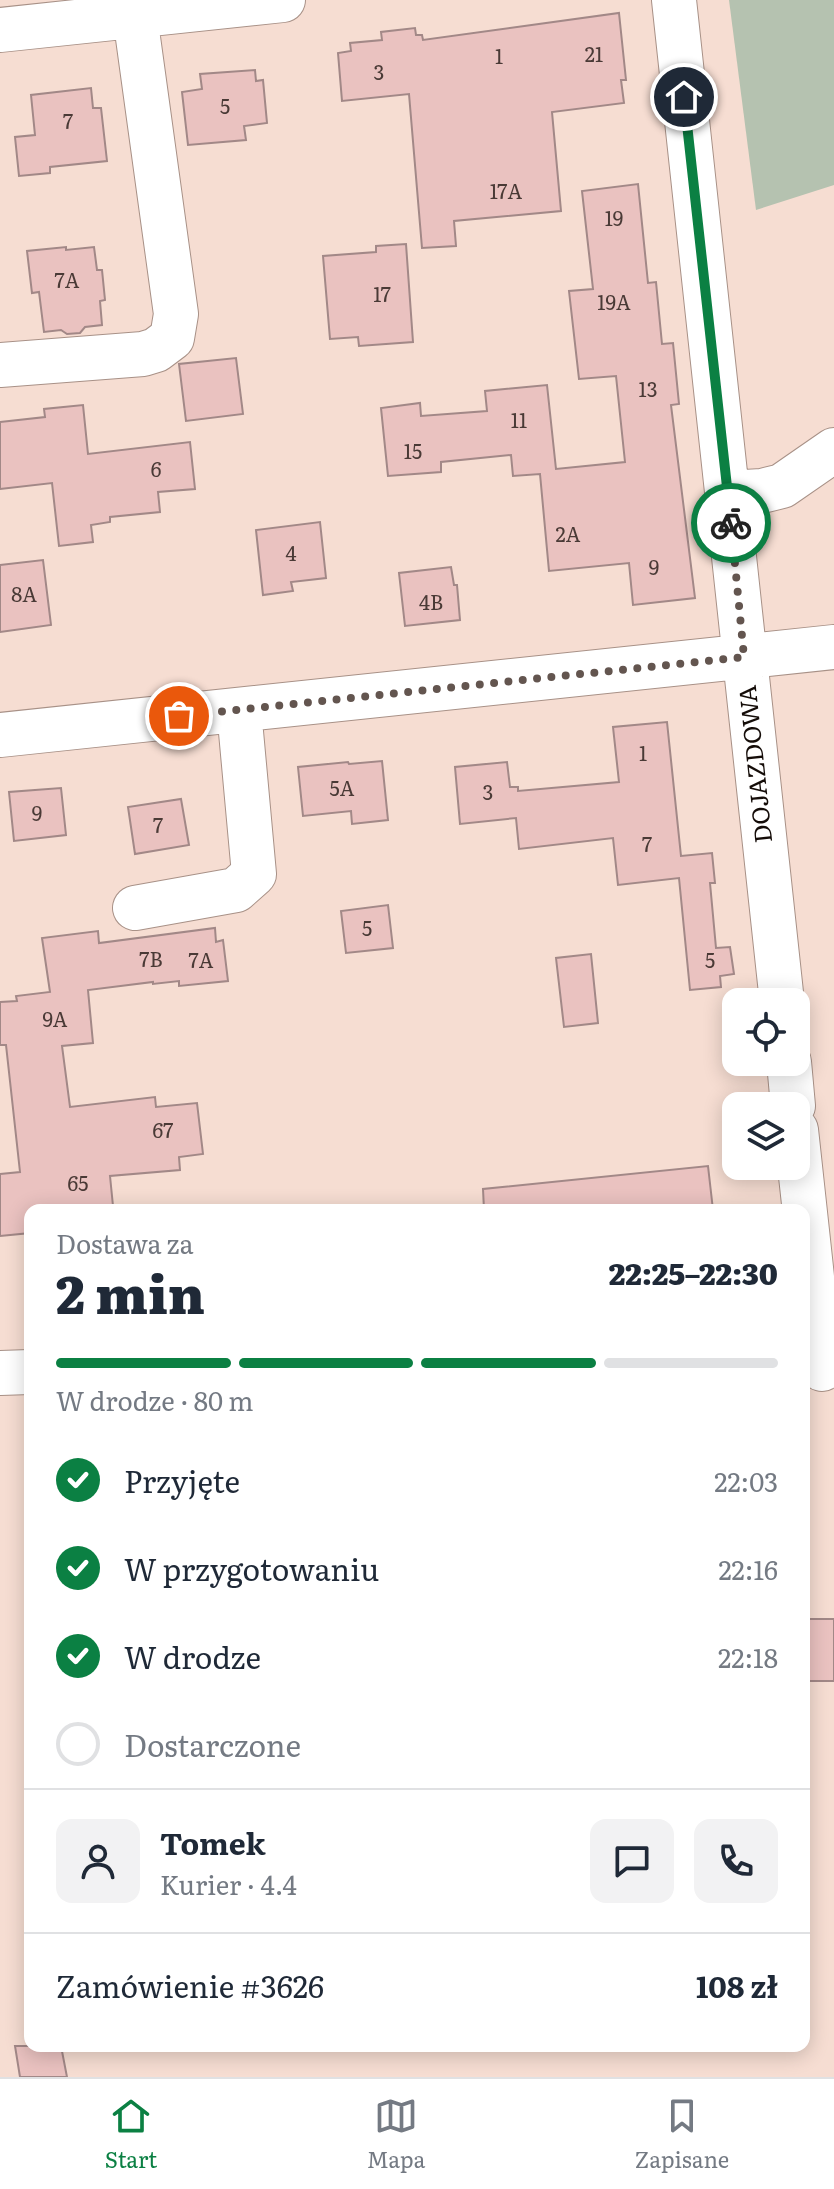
<!DOCTYPE html>
<html lang="pl">
<meta charset="utf-8">
<style>
:root{--surface:#fff;--page:#f2f2f3;--text:#1f2937;--muted:#747a83;--line:#e0e1e3;--accent:#0b8043}
body{margin:0;font-family:Literata,serif;background:var(--page);color:var(--text);height:100vh;display:flex;flex-direction:column;font-size:30px;white-space:nowrap}
*{box-sizing:border-box;margin:0}
p{font-size:26px;color:var(--muted)}
.icon{flex:none;width:44px;height:44px;fill:none;stroke:currentColor;stroke-width:2;stroke-linecap:round;stroke-linejoin:round}
.map{position:relative;flex:1;overflow:hidden}
.drawer{position:absolute;left:24px;top:1204px;width:786px;height:848px;display:flex;flex-direction:column;background:var(--surface);border-radius:16px;box-shadow:0 4px 20px #0003}
.drawer>*{flex:none}
.buttons{position:absolute;left:722px;top:988px;display:grid;gap:16px}
.buttons a{display:grid;place-items:center;width:88px;height:88px;border-radius:16px;background:var(--surface);box-shadow:0 4px 20px #0003;font-size:40px}
.pin{position:absolute;display:grid;place-items:center;width:68px;height:68px;color:#fff;margin:-34px;border:4px solid #fff;border-radius:50%;box-shadow:0 2px 8px #0007}
.courier{position:absolute;display:grid;place-items:center;width:80px;height:80px;margin:-40px;border:6px solid #0b8043;border-radius:50%;background:#fff;color:#222;box-shadow:0 2px 10px #0007}
.headline em{font-style:normal;font-weight:800}
.headline div{display:flex;flex-direction:column-reverse}
.headline{display:flex;align-items:center;justify-content:space-between;height:136px;padding:0 32px}
h1{font-size:52px;font-weight:800;line-height:60px}
.bar{display:grid;grid-template-columns:repeat(4,1fr);gap:12px 8px;align-content:center;height:96px;padding:0 32px}
.bar i{height:10px;border-radius:6px;background:var(--line)}
.bar .on{background:var(--accent)}
.bar p{grid-column:span 4}
.line{display:flex;align-items:center;gap:20px;padding:0 32px;border-top:2px solid var(--line)}
.line div{flex:1}
.round{display:grid;place-items:center;flex:none;width:84px;height:84px;border-radius:16px;background:var(--page)}
ol{padding:0 32px;list-style:none}
li{display:flex;align-items:center;gap:24px;height:88px}
li p{margin-inline-start:auto}
li .icon{padding:8px;border-radius:50%;background:var(--accent);color:#fff;stroke-width:4}
li:last-child{color:var(--muted)}
li i{width:44px;height:44px;border:4px solid var(--line);border-radius:50%}
.tab-bar{display:flex;justify-content:space-around;align-items:center;height:112px;border-top:2px solid var(--line);background:var(--surface);font-size:22px;color:var(--muted)}
.tab-bar a{display:grid;justify-items:center;gap:4px}
.tab-bar .on{color:var(--accent)}
.map>svg:first-child{display:block}
.green{fill:#b5c2b0}
.building{fill:#eac2c0;stroke:#a28887;stroke-width:2}
.lines{fill:none;stroke-linecap:round;stroke-linejoin:round}
.minor-casing{stroke:#a89187;stroke-width:46}
.minor{stroke:#fff;stroke-width:44}
.done{stroke:#63554f;stroke-width:8;stroke-dasharray:0 14.4}
.route{stroke:#0b8043;stroke-width:10}
.labels{text-anchor:middle;stroke-width:8;stroke-linejoin:round;paint-order:stroke}
.number-label{font-size:20px;fill:#4a3a36}
.street-label{font-size:24px;fill:#140c08;stroke:#fff}
</style>
<div class="map">
<svg width="834" height="2077" viewBox="0 0 834 2077">
<rect width="100%" height="100%" fill="#f6ddd2"/>
<path class="green" d="M 729,0 L 834,0 L 834,185 L 756,210 Z"/>
<path class="building" d="M 619,13 L 626,80 L 621,80 L 624,103 L 552,112 L 561,211 L 454,221 L 456,246 L 422,248 L 409,94 L 342,101 L 338,53 L 351,51 L 350,43 L 382,40 L 381,32 L 415,28 L 416,35 L 422,35 L 423,40 Z
M 255,70 L 256,81 L 263,80 L 267,123 L 244,126 L 246,140 L 188,145 L 182,92 L 202,89 L 200,74 Z
M 91,88 L 93,108 L 101,108 L 107,161 L 50,167 L 50,173 L 19,176 L 15,137 L 35,135 L 31,95 Z
M 638,184 L 648,283 L 656,282 L 662,344 L 673,343 L 679,404 L 671,405 L 695,598 L 633,605 L 629,563 L 549,571 L 540,474 L 513,476 L 511,455 L 441,462 L 441,472 L 388,476 L 381,408 L 420,403 L 421,416 L 487,411 L 485,391 L 547,385 L 556,469 L 625,462 L 616,376 L 579,379 L 569,291 L 593,289 L 582,191 Z
M 406,244 L 413,342 L 359,346 L 358,337 L 330,339 L 323,256 L 376,252 L 376,246 Z
M 66,247 L 66,250 L 94,247 L 97,270 L 102,270 L 105,300 L 100,301 L 102,325 L 85,327 L 80,333 L 67,334 L 61,330 L 44,332 L 39,292 L 32,293 L 27,251 Z
M 236,358 L 243,414 L 186,421 L 179,364 Z
M 83,405 L 88,454 L 190,442 L 195,489 L 158,492 L 160,512 L 110,517 L 110,522 L 91,525 L 93,542 L 59,546 L 52,483 L 0,489 L 0,422 L 45,417 L 44,409 Z
M 320,522 L 326,578 L 291,582 L 293,591 L 263,595 L 256,530 Z
M 43,560 L 51,625 L 0,632 L 0,565 Z
M 451,567 L 454,585 L 457,585 L 460,620 L 405,626 L 399,573 Z
M 667,722 L 681,856 L 712,853 L 715,883 L 710,883 L 716,948 L 730,947 L 734,974 L 720,976 L 721,987 L 690,990 L 679,878 L 618,885 L 613,838 L 519,849 L 516,818 L 460,824 L 455,767 L 507,762 L 510,787 L 518,787 L 518,791 L 619,782 L 613,727 Z
M 382,761 L 388,820 L 352,824 L 351,811 L 303,816 L 298,767 L 348,762 L 349,764 Z
M 61,788 L 66,835 L 14,841 L 9,792 Z
M 181,799 L 189,845 L 135,854 L 128,807 Z
M 388,905 L 393,948 L 346,953 L 341,911 Z
M 215,928 L 216,942 L 223,940 L 228,981 L 179,986 L 179,981 L 153,984 L 153,982 L 88,990 L 93,1043 L 62,1046 L 70,1107 L 155,1097 L 156,1107 L 197,1103 L 203,1154 L 179,1157 L 180,1170 L 110,1176 L 113,1206 L 105,1208 L 105,1210 L 30,1210 L 30,1233 L 0,1236 L 0,1174 L 20,1172 L 6,1045 L 0,1045 L 0,1002 L 17,1001 L 16,996 L 50,992 L 42,938 L 98,931 L 99,943 Z
M 591,954 L 598,1023 L 564,1027 L 556,958 Z
M 708,1166 L 713,1210 L 484,1210 L 483,1189 Z
M 804,1619 L 834,1619 L 834,1681 L 804,1681 Z
M 15,2046 L 61,2046 L 67,2077 L 20,2077 Z"/>
<g class="lines">
<g class="minor-casing">
<path id="minor" d="M 674,0 L 782,1002
M 0,30 L 283,0
M 0,365 L 143,354 L 156,350 L 172,338 L 176,314 L 135,16
M 728,493 L 762,491 L 782,486 L 834,450
M 0,735 L 834,647
M 135,908 L 236,890 L 254,874 L 239,710
M 789,1062 L 793,1106
M 796,1130 L 822,1369
M 0,1373 L 30,1372"/>
</g>
<use href="#minor" class="minor"/>
</g>
<g class="lines">
<path class="done" d="M 179,716 L 744,657 L 731,523"/>
<path class="route" d="M 684,97 L 731,523"/>
</g>
<g class="labels">
<g class="number-label">
<text x="594" y="62">21</text>
<text x="499" y="64">1</text>
<text x="379" y="80">3</text>
<text x="225" y="114">5</text>
<text x="68" y="129">7</text>
<text x="506" y="199">17A</text>
<text x="614" y="226">19</text>
<text x="67" y="288">7A</text>
<text x="382" y="302">17</text>
<text x="614" y="310">19A</text>
<text x="648" y="397">13</text>
<text x="519" y="428">11</text>
<text x="413" y="459">15</text>
<text x="156" y="477">6</text>
<text x="568" y="542">2A</text>
<text x="291" y="561">4</text>
<text x="654" y="575">9</text>
<text x="24" y="602">8A</text>
<text x="431" y="610">4B</text>
<text x="643" y="761">1</text>
<text x="342" y="796">5A</text>
<text x="488" y="800">3</text>
<text x="37" y="821">9</text>
<text x="158" y="833">7</text>
<text x="647" y="852">7</text>
<text x="367" y="936">5</text>
<text x="151" y="967">7B</text>
<text x="201" y="968">7A</text>
<text x="710" y="968">5</text>
<text x="55" y="1027">9A</text>
<text x="163" y="1138">67</text>
<text x="78" y="1191">65</text>
</g>
<g class="street-label">
<text transform="translate(756 764) rotate(-96)" y="8">DOJAZDOWA</text>
</g>
</g>
</svg>
<div class="buttons">
<a><svg class="icon" aria-label="locate" viewBox="0 0 24 24"><circle cx="12" cy="12" r="6"/><path d="M12 2v4M12 18v4M2 12h4M18 12h4"/></svg></a>
<a><svg class="icon" aria-label="layers" viewBox="0 0 24 24"><path d="M12 4l9 5-9 5-9-5zM3 14l9 5 9-5"/></svg></a>
</div>
<div class="pin" style="left:179px;top:716px;background:#ea580c"><svg class="icon" aria-label="bag" viewBox="0 0 24 24"><path d="M5 8h14l-1 12H6zM9 8a3 3 0 0 1 6 0"/></svg></div>
<div class="pin" style="left:684px;top:97px;background:#1f2937"><svg class="icon" aria-label="home" viewBox="0 0 24 24"><path d="M3 11l9-7 9 7M6 9v11h12V9"/></svg></div>
<div class="courier" style="left:731px;top:523px"><svg class="icon" aria-label="bike" viewBox="0 0 24 24"><circle cx="6" cy="16" r="4"/><circle cx="18" cy="16" r="4"/><path d="M6 16l4-8h5l3 8M10 8l3 8H6M13 5h3"/></svg></div>
<section class="drawer">
<div class="headline"><div><h1>2 min</h1><p>Dostawa za</p></div><em>22:25–22:30</em></div>
<div class="bar"><i class="on"></i><i class="on"></i><i class="on"></i><i></i><p>W drodze · 80 m</p></div>
<ol>
<li><svg class="icon" aria-label="check" viewBox="0 0 24 24"><path d="M5 12l5 5 9-10"/></svg>Przyjęte<p>22:03</p></li>
<li><svg class="icon" aria-label="check" viewBox="0 0 24 24"><path d="M5 12l5 5 9-10"/></svg>W przygotowaniu<p>22:16</p></li>
<li><svg class="icon" aria-label="check" viewBox="0 0 24 24"><path d="M5 12l5 5 9-10"/></svg>W drodze<p>22:18</p></li>
<li><i></i>Dostarczone</li>
</ol>
<div class="line" style="height:144px"><a class="round"><svg class="icon" aria-label="person" viewBox="0 0 24 24"><circle cx="12" cy="8" r="4"/><path d="M4 21q1-7 8-7t8 7"/></svg></a><div><b>Tomek</b><p>Kurier · 4.4</p></div><a class="round"><svg class="icon" aria-label="chat" viewBox="0 0 24 24"><path d="M4 5h16v11H9l-5 4z"/></svg></a><a class="round"><svg class="icon" aria-label="phone" viewBox="0 0 24 24"><path d="M5 4h4l2 5-3 2q2 4 5 5l2-3 5 2v4C11 20 4 13 5 4z"/></svg></a></div>
<div class="line" style="height:104px"><div>Zamówienie #3626</div><b>108 zł</b></div>
</section>
</div>
<nav class="tab-bar">
<a class="on"><svg class="icon" aria-label="home" viewBox="0 0 24 24"><path d="M3 11l9-7 9 7M6 9v11h12V9"/></svg>Start</a>
<a><svg class="icon" aria-label="map" viewBox="0 0 24 24"><path d="M3 6l6-2 6 2 6-2v14l-6 2-6-2-6 2zM9 4v14M15 6v14"/></svg>Mapa</a>
<a><svg class="icon" aria-label="saved" viewBox="0 0 24 24"><path d="M7 4h10v16l-5-4-5 4z"/></svg>Zapisane</a>
</nav>
